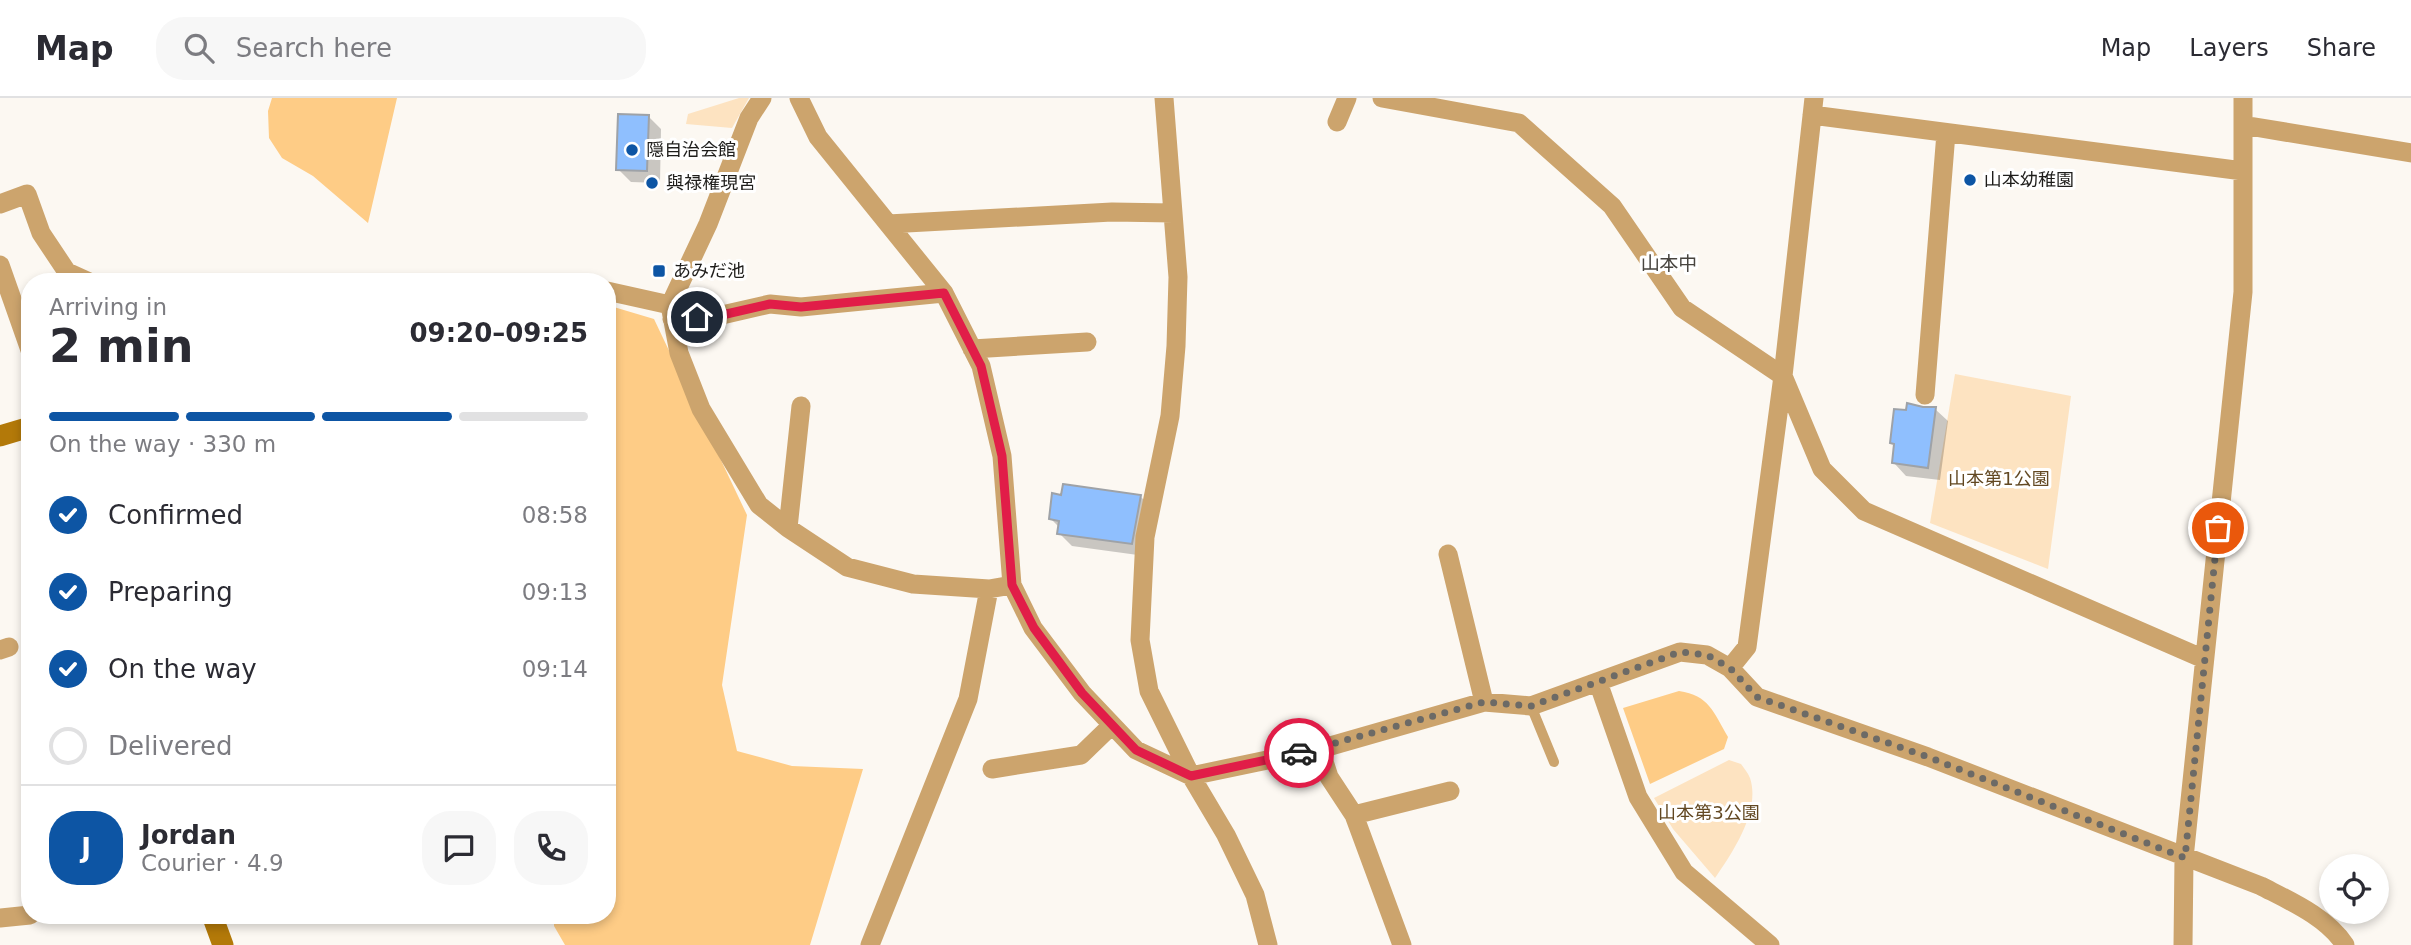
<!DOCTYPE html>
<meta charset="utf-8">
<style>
:root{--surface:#fff;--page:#f7f7f7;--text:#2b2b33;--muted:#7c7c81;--line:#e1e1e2;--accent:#0d55a4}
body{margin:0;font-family:"DejaVu Sans","Noto Sans JP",sans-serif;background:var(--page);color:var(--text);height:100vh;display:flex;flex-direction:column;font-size:26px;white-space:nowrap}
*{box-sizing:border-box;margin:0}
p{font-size:23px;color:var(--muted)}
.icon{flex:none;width:38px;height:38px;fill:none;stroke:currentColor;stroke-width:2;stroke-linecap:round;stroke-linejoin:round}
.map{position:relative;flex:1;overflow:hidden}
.sheet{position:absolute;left:21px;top:175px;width:595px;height:651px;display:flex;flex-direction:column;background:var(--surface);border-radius:28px;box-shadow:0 4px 10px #0003}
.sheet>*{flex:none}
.tools{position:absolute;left:2319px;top:756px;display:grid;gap:14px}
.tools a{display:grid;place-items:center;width:70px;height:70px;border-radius:50%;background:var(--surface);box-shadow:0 4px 10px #0003;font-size:35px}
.pin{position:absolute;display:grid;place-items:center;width:60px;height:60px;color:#fff;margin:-30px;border:4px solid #fff;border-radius:50%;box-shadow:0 2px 7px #0007}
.courier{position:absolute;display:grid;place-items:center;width:70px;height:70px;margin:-35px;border:5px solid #e11d48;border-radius:50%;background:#fff;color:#222;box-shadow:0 2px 9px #0007}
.headline em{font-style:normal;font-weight:600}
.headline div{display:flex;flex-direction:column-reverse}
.headline{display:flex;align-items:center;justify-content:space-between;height:119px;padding:0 28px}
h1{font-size:46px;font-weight:600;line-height:52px}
.bar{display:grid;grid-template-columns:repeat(4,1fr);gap:10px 7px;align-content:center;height:84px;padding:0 28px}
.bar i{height:9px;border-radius:5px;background:var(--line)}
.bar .current{background:var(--accent)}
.bar p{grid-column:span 4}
.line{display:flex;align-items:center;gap:18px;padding:0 28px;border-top:2px solid var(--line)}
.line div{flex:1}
.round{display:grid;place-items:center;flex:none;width:74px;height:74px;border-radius:28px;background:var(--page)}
ol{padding:0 28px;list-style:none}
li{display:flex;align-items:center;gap:21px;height:77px}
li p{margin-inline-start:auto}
li .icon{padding:7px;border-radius:50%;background:var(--accent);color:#fff;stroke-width:4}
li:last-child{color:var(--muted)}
li i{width:38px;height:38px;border:4px solid var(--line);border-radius:50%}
header{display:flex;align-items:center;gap:42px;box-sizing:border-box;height:98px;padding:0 35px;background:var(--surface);border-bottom:2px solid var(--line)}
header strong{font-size:33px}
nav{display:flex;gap:38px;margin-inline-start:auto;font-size:24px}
.search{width:490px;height:63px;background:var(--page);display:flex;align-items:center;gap:18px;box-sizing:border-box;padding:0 24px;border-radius:28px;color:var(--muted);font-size:26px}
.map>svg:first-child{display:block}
.green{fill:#fde3c1}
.water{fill:#fecc86}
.shadow{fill:#0003}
.building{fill:#8fbffe;stroke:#9ea2a7;stroke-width:2}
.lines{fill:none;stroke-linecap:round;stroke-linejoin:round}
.lane{stroke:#cca46d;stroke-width:10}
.street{stroke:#cca46d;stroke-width:19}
.secondary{stroke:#b37909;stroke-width:21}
.done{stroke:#6c6a66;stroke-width:7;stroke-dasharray:0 12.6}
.route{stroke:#e11d48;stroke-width:9}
.poi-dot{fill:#0d55a4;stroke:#fff;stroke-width:2.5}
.labels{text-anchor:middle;stroke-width:6;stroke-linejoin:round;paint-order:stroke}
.poi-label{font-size:18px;fill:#1e1d1b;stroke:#fff;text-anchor:start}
.park-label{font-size:18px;fill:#624822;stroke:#fff}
.neighbourhood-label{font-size:19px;fill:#484540;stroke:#fff}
</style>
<header>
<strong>Map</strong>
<div class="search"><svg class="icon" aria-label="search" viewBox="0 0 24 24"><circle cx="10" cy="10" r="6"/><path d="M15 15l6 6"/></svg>Search here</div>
<nav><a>Map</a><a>Layers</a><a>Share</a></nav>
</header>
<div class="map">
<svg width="2411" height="847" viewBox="0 0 2411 847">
<rect width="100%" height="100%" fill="#fcf8f2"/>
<path class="green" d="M 739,0 L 749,0 L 732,30 L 686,26 L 688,16 Z
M 1955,276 L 2071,298 L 2048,471 L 1930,425 Z
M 1729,662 L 1741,666 C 1744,670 1748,675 1750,680 C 1761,713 1732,755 1715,780 L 1673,731 L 1654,700 Z"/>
<path class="water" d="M 272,0 L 397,0 L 368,125 L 313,78 L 282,60 L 269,40 L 268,13 Z
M 607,207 L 654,221 L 747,417 L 722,587 L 737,653 L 792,668 L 863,671 L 810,847 L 565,847 L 554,828 L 554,817 L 607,817 Z
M 1679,593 C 1709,597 1714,615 1728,639 L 1724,651 L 1650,686 L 1623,610 Z"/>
<path class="shadow" d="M 648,18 L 661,31 L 660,85 L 631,84 L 618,71 Z
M 1935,311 L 1948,323 L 1940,382 L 1906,378 L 1894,365 L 1896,348 L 1892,344 L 1907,314 Z
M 1140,398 L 1153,411 L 1145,458 L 1072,448 L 1059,435 L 1060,430 L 1051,421 Z"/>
<path class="building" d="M 618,16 L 649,17 L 647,73 L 616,72 Z
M 1907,305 L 1923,309 L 1936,309 L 1928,370 L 1892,365 L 1894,346 L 1890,345 L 1894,311 L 1906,312 Z
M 1063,386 L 1141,397 L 1132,446 L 1057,436 L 1059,423 L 1049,421 L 1052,395 L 1061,397 Z"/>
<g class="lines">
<path class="lane" d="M 1531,608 L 1554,664"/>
<path class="street" d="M 799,0 L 818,39 L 944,195 L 981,268 L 1002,358 L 1012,487 L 1033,530 L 1082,595 L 1136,652 L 1191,678 L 1320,651 L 1484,604 L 1531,608 L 1680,554 L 1707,557 L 1730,570 L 1757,599 L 1928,659 L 2261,788 C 2290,803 2327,819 2345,847
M 1164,0 L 1178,179 L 1176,248 L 1170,318 L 1145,439 L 1140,542 L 1149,593 L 1191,678 L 1226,737 L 1255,797 L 1268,847
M 1382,0 L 1519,25 L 1612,108 L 1682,210 L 1783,278 L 1822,371 L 1864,413 L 2204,561
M 1812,17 L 2243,73
M 1337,24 L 1347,0
M 2243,27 L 2411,55
M 0,106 L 27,96 L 41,135 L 67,174 L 89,184
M 888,126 L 1112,114 L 1173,115
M 0,167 L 30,252
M 607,193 L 670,207 L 708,126 L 749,20 L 762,0
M 670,207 L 679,255 L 701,311 L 759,407 L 788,430 L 847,469 L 913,486 L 989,491 L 1012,487
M 672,221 L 722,217 L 770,206 L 801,209 L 944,195
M 972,251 L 1087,244
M 1925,297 L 1946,35
M 788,430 L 801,308
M 1448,456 L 1484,604
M 0,552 L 9,549
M 1730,570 L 1747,549 L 1783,278 L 1814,0
M 1598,584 L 1638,699 L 1684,774 L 1770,847
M 1320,651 L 1329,679 L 1354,717 L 1402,847
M 992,671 L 1081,657 L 1112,627
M 1354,717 L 1450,693
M 0,820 L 30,817
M 870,847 L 968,601 L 989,491
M 2183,847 L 2184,760 L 2243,194 L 2243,0"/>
<path class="secondary" d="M 0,338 L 30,329
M 212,817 L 223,847"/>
</g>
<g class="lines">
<path class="done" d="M 1299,655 L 1484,604 L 1531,608 L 1680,554 L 1707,557 L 1730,570 L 1757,599 L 1928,659 L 2185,760 L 2218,430"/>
<path class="route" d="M 697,219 L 722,217 L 770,206 L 801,209 L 944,195 L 981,268 L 1002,358 L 1012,487 L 1034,530 L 1082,595 L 1136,652 L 1191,678 L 1299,655"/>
</g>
<g class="poi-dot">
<circle cx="632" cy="52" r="7"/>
<circle cx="1970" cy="82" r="7"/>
<circle cx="652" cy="85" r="7"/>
<rect x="652" y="166" width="14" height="14" rx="3.5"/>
</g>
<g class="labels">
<g class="poi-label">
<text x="646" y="58">隠自治会館</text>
<text x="1984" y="88">山本幼稚園</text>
<text x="666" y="91">與禄権現宮</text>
<text x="673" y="179">あみだ池</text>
</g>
<g class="park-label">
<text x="1999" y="387">山本第1公園</text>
<text x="1709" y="721">山本第3公園</text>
</g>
<g class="neighbourhood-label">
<text x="1669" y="172">山本中</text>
</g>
</g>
</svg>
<div class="tools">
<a><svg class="icon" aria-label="locate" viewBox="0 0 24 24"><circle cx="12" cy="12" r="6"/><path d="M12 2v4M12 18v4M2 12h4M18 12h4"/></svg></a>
</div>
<div class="pin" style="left:2218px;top:430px;background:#ea580c"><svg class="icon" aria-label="bag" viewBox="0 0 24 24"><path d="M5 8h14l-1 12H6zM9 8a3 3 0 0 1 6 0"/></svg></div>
<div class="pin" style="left:697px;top:219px;background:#1f2937"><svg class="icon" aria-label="home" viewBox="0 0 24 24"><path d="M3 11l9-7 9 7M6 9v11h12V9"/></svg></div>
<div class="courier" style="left:1299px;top:655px"><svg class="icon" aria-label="car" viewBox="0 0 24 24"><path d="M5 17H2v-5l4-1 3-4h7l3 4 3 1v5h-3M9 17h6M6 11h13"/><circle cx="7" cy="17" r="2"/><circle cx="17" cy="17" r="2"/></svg></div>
<section class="sheet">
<div class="headline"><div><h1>2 min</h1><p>Arriving in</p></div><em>09:20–09:25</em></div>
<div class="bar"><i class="current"></i><i class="current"></i><i class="current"></i><i></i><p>On the way · 330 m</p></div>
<ol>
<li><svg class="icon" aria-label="check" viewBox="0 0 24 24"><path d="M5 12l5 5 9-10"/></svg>Confirmed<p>08:58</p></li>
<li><svg class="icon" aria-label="check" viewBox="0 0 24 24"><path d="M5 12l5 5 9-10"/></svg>Preparing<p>09:13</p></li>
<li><svg class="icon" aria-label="check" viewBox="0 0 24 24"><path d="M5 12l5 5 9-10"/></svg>On the way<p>09:14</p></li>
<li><i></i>Delivered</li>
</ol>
<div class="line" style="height:126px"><b class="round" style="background:var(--accent);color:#fff">J</b><div><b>Jordan</b><p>Courier · 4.9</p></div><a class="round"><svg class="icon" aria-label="chat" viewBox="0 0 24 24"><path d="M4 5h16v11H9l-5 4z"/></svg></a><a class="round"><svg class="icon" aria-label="phone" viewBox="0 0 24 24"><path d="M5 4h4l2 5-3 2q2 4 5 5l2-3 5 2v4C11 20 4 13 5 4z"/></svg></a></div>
</section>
</div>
